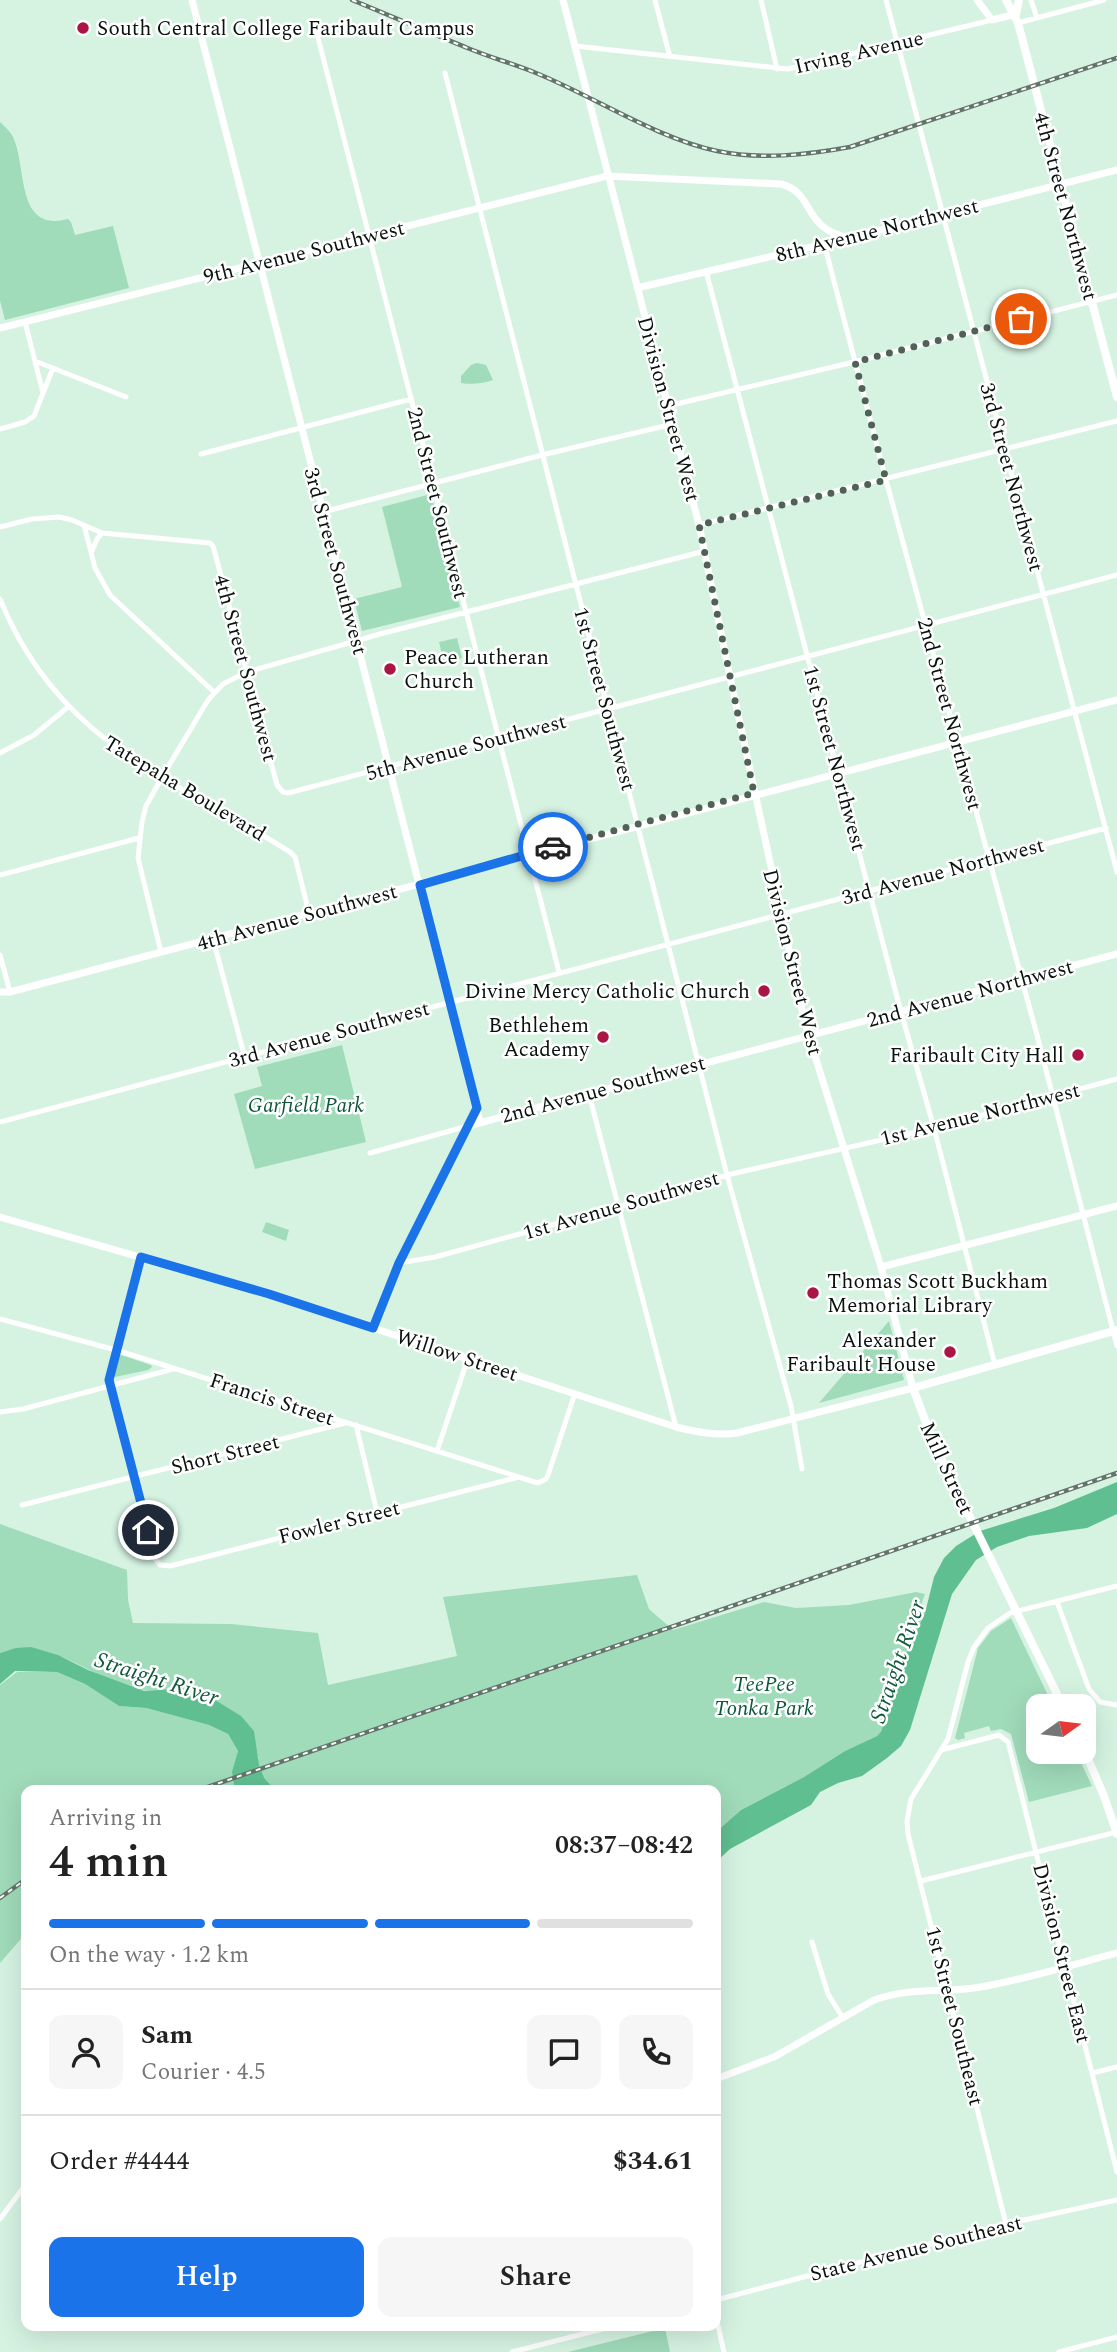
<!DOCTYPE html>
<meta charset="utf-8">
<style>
:root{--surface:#fff;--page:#f6f6f6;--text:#222;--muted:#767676;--line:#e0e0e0;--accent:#1a73e8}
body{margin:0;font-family:Spectral,serif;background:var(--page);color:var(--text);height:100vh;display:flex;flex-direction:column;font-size:26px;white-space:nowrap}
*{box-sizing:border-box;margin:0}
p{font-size:23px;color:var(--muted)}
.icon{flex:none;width:38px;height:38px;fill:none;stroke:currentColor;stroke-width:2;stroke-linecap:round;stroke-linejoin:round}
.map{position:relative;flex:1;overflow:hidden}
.sheet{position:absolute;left:21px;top:1785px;width:700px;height:546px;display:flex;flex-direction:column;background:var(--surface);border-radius:14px;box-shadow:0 7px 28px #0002}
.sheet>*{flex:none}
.needle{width:46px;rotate:76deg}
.fabs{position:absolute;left:1026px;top:1694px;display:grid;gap:14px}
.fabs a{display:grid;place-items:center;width:70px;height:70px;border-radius:14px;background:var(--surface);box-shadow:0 7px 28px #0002;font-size:35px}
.pin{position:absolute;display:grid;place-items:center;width:60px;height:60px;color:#fff;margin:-30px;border:4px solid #fff;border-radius:50%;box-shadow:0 2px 7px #0007}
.courier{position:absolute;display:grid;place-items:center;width:70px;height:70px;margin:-35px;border:5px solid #1a73e8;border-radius:50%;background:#fff;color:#222;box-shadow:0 2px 9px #0007}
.head em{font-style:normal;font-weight:600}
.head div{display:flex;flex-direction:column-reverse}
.head{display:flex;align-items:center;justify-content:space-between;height:119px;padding:0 28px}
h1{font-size:46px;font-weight:600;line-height:52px}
.bar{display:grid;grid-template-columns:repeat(4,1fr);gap:10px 7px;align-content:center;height:84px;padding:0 28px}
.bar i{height:9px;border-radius:5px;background:var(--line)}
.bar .active{background:var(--accent)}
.bar p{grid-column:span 4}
.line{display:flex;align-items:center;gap:18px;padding:0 28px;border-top:2px solid var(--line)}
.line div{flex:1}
.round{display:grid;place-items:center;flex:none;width:74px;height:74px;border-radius:14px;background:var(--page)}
.cta{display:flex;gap:14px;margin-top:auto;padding:14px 28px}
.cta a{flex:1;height:80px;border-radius:14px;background:var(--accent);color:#fff;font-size:28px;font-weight:600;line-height:80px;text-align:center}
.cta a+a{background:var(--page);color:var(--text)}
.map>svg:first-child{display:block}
.green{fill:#a0dbba}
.water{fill:#60bf90}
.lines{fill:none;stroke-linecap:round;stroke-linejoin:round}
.street{stroke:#fff;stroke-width:5}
.secondary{stroke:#fff;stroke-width:7}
.primary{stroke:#fff;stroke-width:8}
.rail-casing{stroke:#63756a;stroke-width:4.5}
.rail{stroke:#fff;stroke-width:2;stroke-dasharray:5;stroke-linecap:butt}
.done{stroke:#516158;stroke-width:7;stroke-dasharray:0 12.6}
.route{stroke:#1a73e8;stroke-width:9}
.poi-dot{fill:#aa1546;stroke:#fff;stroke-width:2.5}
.labels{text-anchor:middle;stroke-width:5;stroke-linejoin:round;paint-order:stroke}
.poi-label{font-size:21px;fill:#09130d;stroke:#fff;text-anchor:end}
.street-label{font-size:21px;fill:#09130d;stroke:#fff}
.park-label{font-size:21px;font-style:italic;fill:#0d5839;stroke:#fff}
.water-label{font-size:23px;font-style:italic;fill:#115a3b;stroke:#fff}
</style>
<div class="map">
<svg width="1117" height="2352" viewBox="0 0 1117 2352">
<rect width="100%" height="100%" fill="#d6f3e2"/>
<path class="green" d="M 0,122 C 4,126 9,130 12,135 C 28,165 14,233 68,219 L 71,222 L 75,235 L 113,226 L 129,288 L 5,320 L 0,301 Z
M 477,363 L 486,365 L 493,380 C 486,383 468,385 461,383 L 461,376 L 471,365 Z
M 431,494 L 460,607 L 362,631 L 354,599 L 402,587 L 382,507 Z
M 457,638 L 462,658 L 444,663 L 439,642 Z
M 342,1045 L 366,1142 L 255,1169 L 234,1094 L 262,1086 L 257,1067 Z
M 266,1222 L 289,1230 L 286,1241 L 262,1232 Z
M 889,1321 L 904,1380 L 819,1403 Z
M 121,1355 L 151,1365 L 152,1367 L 148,1370 L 115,1377 L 113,1374 L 117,1357 Z
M 0,1524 L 127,1570 L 128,1600 L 133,1623 L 231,1624 L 318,1633 L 328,1685 L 457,1656 L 443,1597 L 637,1575 L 649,1609 L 673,1630 L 764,1602 L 796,1608 L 849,1605 L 916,1592 L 925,1594 L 922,1602 L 925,1613 L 904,1659 L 882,1732 L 877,1736 L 845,1751 L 804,1777 L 741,1810 L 716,1832 L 716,1790 L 26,1790 L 26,1933 L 0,1963 L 0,1685 L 17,1672 L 57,1672 L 85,1684 L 119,1706 L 146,1708 L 209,1725 L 228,1734 L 238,1751 L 233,1772 L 259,1758 C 244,1744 228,1729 213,1714 C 206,1708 200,1700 193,1695 C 177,1685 158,1692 141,1690 C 91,1681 53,1635 0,1653 Z
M 1011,1618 L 1053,1706 L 1038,1706 L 1038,1752 L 1076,1752 L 1092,1786 L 1029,1802 L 1011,1734 L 1001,1729 L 991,1731 L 989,1726 L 964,1733 L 965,1738 L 958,1740 L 955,1738 L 978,1648 L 991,1631 Z
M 665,2328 L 670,2352 L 568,2352 Z"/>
<path class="water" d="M 1117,1482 L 1117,1514 L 1087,1528 L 1029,1536 L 997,1547 L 976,1560 L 952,1594 L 910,1730 L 901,1746 L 887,1758 L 862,1776 L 838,1783 L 820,1792 L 811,1805 L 730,1849 L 716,1862 L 716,1832 L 741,1810 L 804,1777 L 845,1751 L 877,1736 L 881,1732 L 904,1659 L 925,1613 L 934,1577 L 944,1558 L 956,1546 L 980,1531 L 1054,1508 Z
M 31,1647 L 58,1655 L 88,1670 L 144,1691 L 172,1689 L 215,1700 L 241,1716 L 254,1731 L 259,1765 L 264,1778 L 275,1790 L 235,1790 L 232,1772 L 238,1751 L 228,1734 L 209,1725 L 146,1708 L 119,1706 L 85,1684 L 57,1672 L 15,1671 L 0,1684 L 0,1653 L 16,1648 Z"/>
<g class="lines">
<path class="street" d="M 655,0 L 670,57
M 761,0 L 777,69
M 886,0 L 1117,872
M 1031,0 L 1037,18
M 1018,23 L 1104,0
M 317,34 L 559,972
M 575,46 L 788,69 L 992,20
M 445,73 L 727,1175 L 791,1406 L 802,1469
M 824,243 L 886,480 L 1037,1035 L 1117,1346
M 706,271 L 901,1012 L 934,1128 L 995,1365
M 25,322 L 43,393
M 35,361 L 126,397
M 668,406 L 854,362 L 1117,295
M 0,429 L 25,422 L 34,416 L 53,368
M 201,454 L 411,399
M 323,512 L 542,455 L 673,424
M 84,525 L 95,568 L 110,595 L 214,692
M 699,525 L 1117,421
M 0,527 L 32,519 L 59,517 L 72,520 L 102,533 L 210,543 L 213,546 L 277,785 L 283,792 L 288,793 L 1117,575
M 92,551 L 97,539 L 102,533
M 0,599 C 59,744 170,776 290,852 L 295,857 L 309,913
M 0,753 L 34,735 L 68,707
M 0,875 L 139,838
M 213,939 L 245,1058
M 161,952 L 138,858 L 142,822 L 146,806 L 162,777 L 208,700 L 223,684 L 247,672 L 380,634 L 705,551
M 0,955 L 10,992
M 589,1094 L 676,1427
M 0,1122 L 1106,828
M 370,1153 L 468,1126
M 141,1257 L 109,1380 L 154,1557 L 160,1565 L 170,1566 L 519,1477
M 399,1263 L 435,1257 L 618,1207 L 727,1175 L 934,1128 L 1117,1079
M 0,1319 L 116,1350 L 538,1483 L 546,1479 L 548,1475 L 575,1393
M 0,1412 L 23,1409 L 173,1369
M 356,1425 L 377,1512
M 437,1451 L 468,1358
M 22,1505 L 345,1423
M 1057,1602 L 1089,1689 L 1100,1702 L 1117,1705
M 941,1750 L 999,1735 L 1008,1742 L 1117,2172
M 921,1881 L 1117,1832
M 812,1942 L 828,1994 L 843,2018
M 1092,2073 L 1117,2067
M 0,2219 L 26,2184
M 1006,2224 L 908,1834 L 907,1821 L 911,1799 L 948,1739 L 968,1662 L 974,1647 L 988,1628 L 1010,1613 L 1117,1586
M 716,2300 L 1006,2224 L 1117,2200
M 716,2317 L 724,2352
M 512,2352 L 614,2326
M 1059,2352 L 1117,2337"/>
<path class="secondary" d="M 192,0 L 480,1122
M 977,0 L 992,20 L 1016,14
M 637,288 L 833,242 L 1117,170
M 0,328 L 607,176 L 781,184 C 816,193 801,229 850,238
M 0,992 L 10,992 C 379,895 747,794 1117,700
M 468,1126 L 1117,954
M 0,1217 L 269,1294 L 676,1427 C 697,1432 716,1436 737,1433 L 913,1388 L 881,1267 L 805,1024 L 730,677 L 699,525 L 563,0
M 881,1267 L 1117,1206
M 373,1328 L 399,1263 L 477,1108
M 716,2079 L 774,2057 L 874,2000 C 914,1986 942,1994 981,1987 C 1027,1979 1072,1965 1117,1953"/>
<path class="primary" d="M 1006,0 L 1018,23 L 1117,397
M 1016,14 L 1019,0
M 1063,1706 L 934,1444 L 913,1388 L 1117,1330
M 1083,1747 L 1104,1796 L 1117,1834"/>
<g class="rail-casing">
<path id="rail" d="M 352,0 C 391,16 430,33 470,49 C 492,58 514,64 536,73 C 593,96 656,138 717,151 C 761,160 806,155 850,147 L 1117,58
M 199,1790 L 1117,1473
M 0,1898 L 26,1879"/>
</g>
<use href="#rail" class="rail"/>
</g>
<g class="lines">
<path class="done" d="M 553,847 L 754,793 L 699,525 L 886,480 L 855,362 L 1021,319"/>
<path class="route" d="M 148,1530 L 109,1380 L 141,1257 L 269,1294 L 373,1328 L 399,1263 L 477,1108 L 420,885 L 553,847"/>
</g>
<g class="poi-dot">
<circle cx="83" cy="28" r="7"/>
<circle cx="390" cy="669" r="7"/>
<circle cx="764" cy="991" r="7"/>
<circle cx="603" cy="1037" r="7"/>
<circle cx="1078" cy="1055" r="7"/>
<circle cx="813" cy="1293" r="7"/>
<circle cx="950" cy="1352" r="7"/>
</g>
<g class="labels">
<g class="poi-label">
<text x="97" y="35" text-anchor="start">South Central College Faribault Campus</text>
<text x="404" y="664" text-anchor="start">Peace Lutheran<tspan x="404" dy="24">Church</tspan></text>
<text x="750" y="998">Divine Mercy Catholic Church</text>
<text x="589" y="1032">Bethlehem<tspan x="589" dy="24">Academy</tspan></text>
<text x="1064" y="1062">Faribault City Hall</text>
<text x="827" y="1288" text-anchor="start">Thomas Scott Buckham<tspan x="827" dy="24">Memorial Library</tspan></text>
<text x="936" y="1347">Alexander<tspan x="936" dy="24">Faribault House</tspan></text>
</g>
<g class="street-label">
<text transform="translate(859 52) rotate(-13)" y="7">Irving Avenue</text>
<text transform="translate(1066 206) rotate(75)" y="7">4th Street Northwest</text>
<text transform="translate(877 230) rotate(-14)" y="7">8th Avenue Northwest</text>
<text transform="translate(304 252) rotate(-14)" y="7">9th Avenue Southwest</text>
<text transform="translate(669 409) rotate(75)" y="7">Division Street West</text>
<text transform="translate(1012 477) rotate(75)" y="7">3rd Street Northwest</text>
<text transform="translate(438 503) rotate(76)" y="7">2nd Street Southwest</text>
<text transform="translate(336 561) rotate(75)" y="7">3rd Street Southwest</text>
<text transform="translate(246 668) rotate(75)" y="7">4th Street Southwest</text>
<text transform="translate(605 699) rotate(75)" y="7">1st Street Southwest</text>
<text transform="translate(950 714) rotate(75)" y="7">2nd Street Northwest</text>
<text transform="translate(466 747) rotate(-15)" y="7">5th Avenue Southwest</text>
<text transform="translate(835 758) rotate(75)" y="7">1st Street Northwest</text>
<text transform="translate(185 788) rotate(31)" y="7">Tatepaha Boulevard</text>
<text transform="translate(943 871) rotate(-15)" y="7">3rd Avenue Northwest</text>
<text transform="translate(297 917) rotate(-15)" y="7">4th Avenue Southwest</text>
<text transform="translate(793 962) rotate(76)" y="7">Division Street West</text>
<text transform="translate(970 993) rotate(-15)" y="7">2nd Avenue Northwest</text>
<text transform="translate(329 1034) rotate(-15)" y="7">3rd Avenue Southwest</text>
<text transform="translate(603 1089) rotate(-15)" y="7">2nd Avenue Southwest</text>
<text transform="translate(980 1114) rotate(-14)" y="7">1st Avenue Northwest</text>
<text transform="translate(621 1205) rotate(-16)" y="7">1st Avenue Southwest</text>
<text transform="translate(457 1355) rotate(18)" y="7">Willow Street</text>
<text transform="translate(272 1399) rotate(18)" y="7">Francis Street</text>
<text transform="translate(225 1454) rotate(-14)" y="7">Short Street</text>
<text transform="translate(947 1468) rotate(65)" y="7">Mill Street</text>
<text transform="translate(339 1522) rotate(-14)" y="7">Fowler Street</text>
<text transform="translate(1062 1953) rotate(76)" y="7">Division Street East</text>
<text transform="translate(955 2016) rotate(76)" y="7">1st Street Southeast</text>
<text transform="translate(916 2248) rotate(-14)" y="7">State Avenue Southeast</text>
</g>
<g class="park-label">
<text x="306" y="1112">Garfield Park</text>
<text x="764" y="1691">TeePee<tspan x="764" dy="24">Tonka Park</tspan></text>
</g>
<g class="water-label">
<text transform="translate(897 1661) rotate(-71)" y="8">Straight River</text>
<text transform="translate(157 1678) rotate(18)" y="8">Straight River</text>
</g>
</g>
</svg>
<div class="fabs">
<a><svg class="needle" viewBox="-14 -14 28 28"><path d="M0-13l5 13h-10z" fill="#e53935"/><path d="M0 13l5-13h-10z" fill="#767676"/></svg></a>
</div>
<div class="pin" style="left:1021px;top:319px;background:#ea580c"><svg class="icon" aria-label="bag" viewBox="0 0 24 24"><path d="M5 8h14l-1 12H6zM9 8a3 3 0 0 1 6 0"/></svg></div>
<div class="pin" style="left:148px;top:1530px;background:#1f2937"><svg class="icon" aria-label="home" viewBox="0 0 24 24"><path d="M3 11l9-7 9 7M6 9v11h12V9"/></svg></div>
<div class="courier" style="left:553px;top:847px"><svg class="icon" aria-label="car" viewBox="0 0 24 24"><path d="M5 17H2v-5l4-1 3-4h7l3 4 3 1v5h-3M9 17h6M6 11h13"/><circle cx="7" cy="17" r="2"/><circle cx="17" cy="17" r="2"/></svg></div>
<section class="sheet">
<div class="head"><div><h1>4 min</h1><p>Arriving in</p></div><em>08:37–08:42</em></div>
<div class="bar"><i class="active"></i><i class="active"></i><i class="active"></i><i></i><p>On the way · 1.2 km</p></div>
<div class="line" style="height:126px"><a class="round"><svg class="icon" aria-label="person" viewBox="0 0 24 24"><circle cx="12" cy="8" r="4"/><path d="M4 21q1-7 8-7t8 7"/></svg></a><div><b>Sam</b><p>Courier · 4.5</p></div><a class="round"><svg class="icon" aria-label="chat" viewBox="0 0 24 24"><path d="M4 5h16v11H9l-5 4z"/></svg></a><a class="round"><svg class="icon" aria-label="phone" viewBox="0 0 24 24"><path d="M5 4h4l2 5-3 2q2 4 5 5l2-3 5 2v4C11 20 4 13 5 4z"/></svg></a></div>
<div class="line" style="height:91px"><div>Order #4444</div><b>$34.61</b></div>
<div class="cta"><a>Help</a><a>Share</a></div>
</section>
</div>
